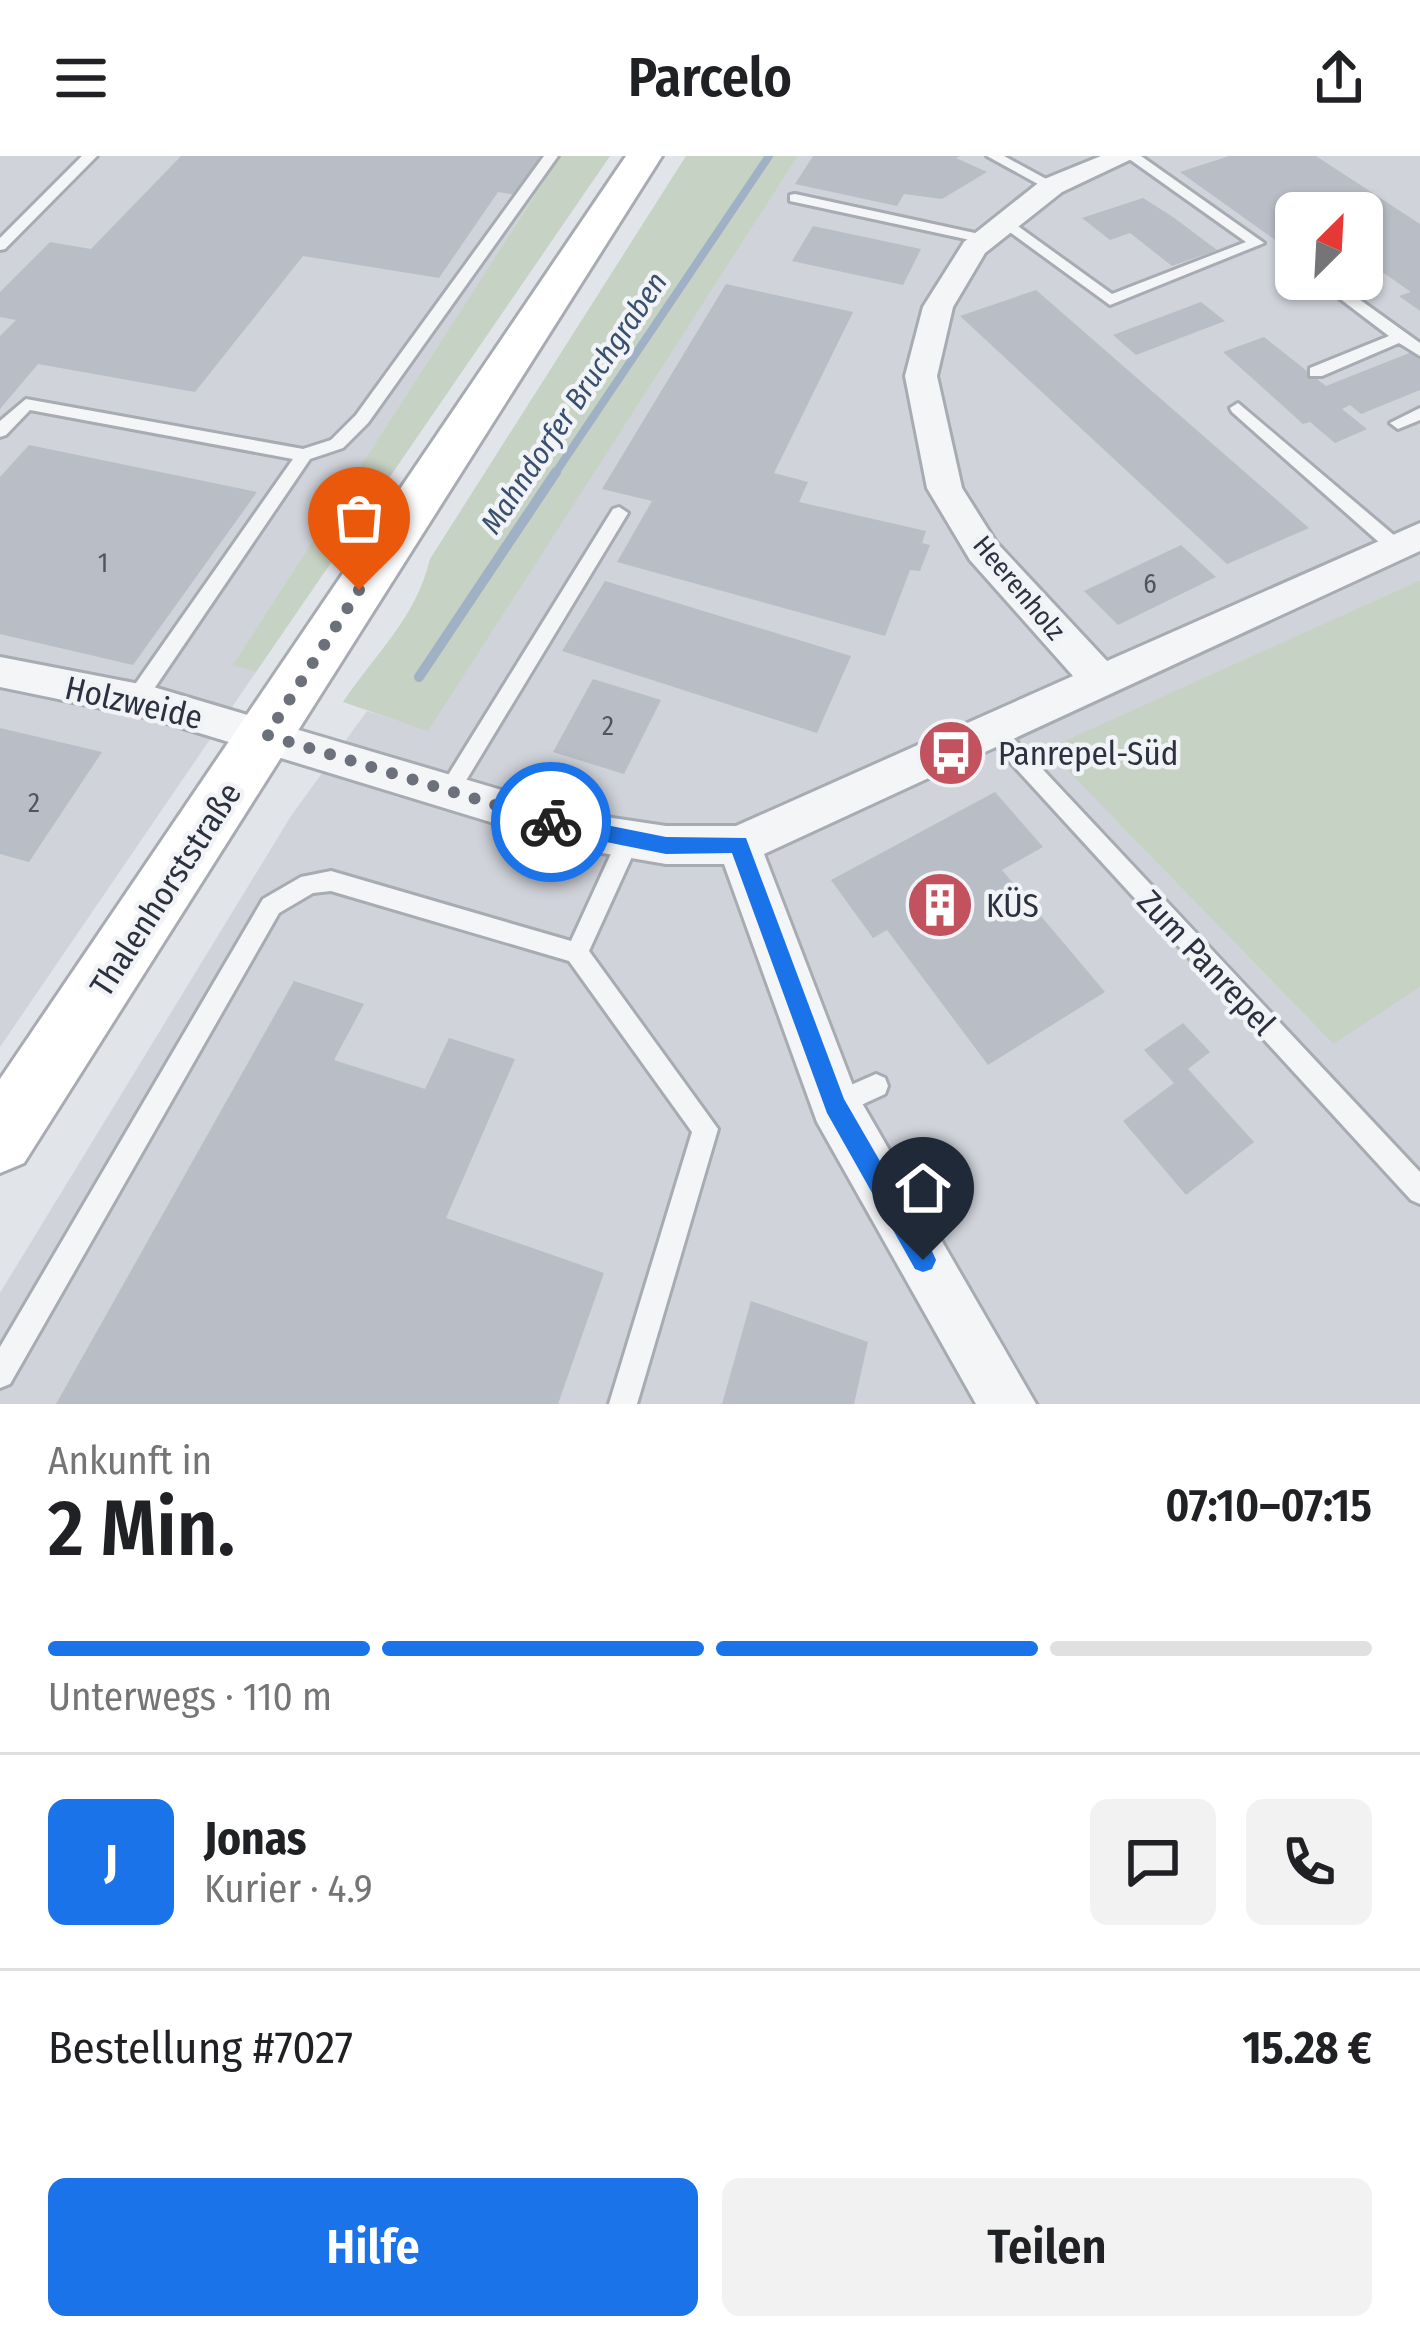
<!DOCTYPE html>
<html lang="de">
<meta charset="utf-8">
<style>
:root{--surface:#fff;--page:#f2f2f2;--text:#202124;--muted:#757577;--line:#e0e0e0;--accent:#1a73e8}
body{margin:0;font-family:"Fira Sans Condensed",sans-serif;background:var(--page);color:var(--text);height:100vh;display:flex;flex-direction:column;font-size:45px;white-space:nowrap}
*{box-sizing:border-box;margin:0}
p{font-size:39px;color:var(--muted)}
.icon{flex:none;width:66px;height:66px;fill:none;stroke:currentColor;stroke-width:2;stroke-linecap:round;stroke-linejoin:round}
.map{position:relative;height:1248px;overflow:hidden}
.drawer{display:flex;flex-direction:column;background:var(--surface);flex:1}
.drawer>*{flex:none}
.needle{width:78px;rotate:24deg}
.fabs{position:absolute;left:1275px;top:36px;display:grid;gap:24px}
.fabs a{display:grid;place-items:center;width:108px;height:108px;border-radius:18px;background:var(--surface);box-shadow:0 3px 9px #0004;font-size:60px}
.pin{position:absolute;display:grid;place-items:center;width:102px;height:102px;color:#fff;margin:-123px -51px;border-radius:50% 50% 50% 0;rotate:-45deg;box-shadow:0 0 12px #0007}
.pin .icon{rotate:45deg}
.courier{position:absolute;display:grid;place-items:center;width:120px;height:120px;margin:-60px;border:9px solid #1a73e8;border-radius:50%;background:#fff;color:#222;box-shadow:0 3px 15px #0007}
.head em{font-style:normal;font-weight:600}
.head div{display:flex;flex-direction:column-reverse}
.head{display:flex;align-items:center;justify-content:space-between;height:204px;padding:0 48px}
h1{font-size:78px;font-weight:600;line-height:90px}
.bar{display:grid;grid-template-columns:repeat(4,1fr);gap:18px 12px;align-content:center;height:144px;padding:0 48px}
.bar i{height:15px;border-radius:9px;background:var(--line)}
.bar .on{background:var(--accent)}
.bar p{grid-column:span 4}
.line{display:flex;align-items:center;gap:30px;padding:0 48px;border-top:3px solid var(--line)}
.line div{flex:1}
.round{display:grid;place-items:center;flex:none;width:126px;height:126px;border-radius:18px;background:var(--page)}
.cta{display:flex;gap:24px;margin-top:auto;padding:24px 48px}
.cta a{flex:1;height:138px;border-radius:18px;background:var(--accent);color:#fff;font-size:48px;font-weight:600;line-height:138px;text-align:center}
.cta a+a{background:var(--page);color:var(--text)}
header{display:flex;justify-content:space-between;align-items:center;height:156px;padding:0 48px;background:var(--surface);font-size:54px;font-weight:600}
.map>svg:first-child{display:block}
.built{fill:#d0d3da;fill-rule:evenodd}
.green{fill:#c6d2c3}
.lines{fill:none;stroke-linecap:round;stroke-linejoin:round}
.stream-far1{stroke:#a0b0c5;stroke-width:8}
.stream{stroke:#a0b0c5;stroke-width:10}
.building{fill:#b9bdc5}
.service-casing{stroke:#a7abb2;stroke-width:6}
.minor-casing{stroke:#a7abb2;stroke-width:6}
.secondary-casing{stroke:#a7abb2;stroke-width:6}
.service{fill:#f4f5f7;fill-rule:evenodd}
.minor{fill:#f4f5f7;fill-rule:evenodd}
.secondary{fill:#fff;fill-rule:evenodd}
.route{fill:#1a73e8}
.done{stroke:#6b707a;stroke-width:12;stroke-dasharray:0 21.6}
.labels{text-anchor:middle;stroke-width:9;stroke-linejoin:round;paint-order:stroke}
.number-label{font-size:27px;fill:#4e5460}
.far-street-label{font-size:27px;fill:#2b313f;stroke:#f1f3f6}
.far-water-label{font-size:30px;font-style:italic;fill:#394f6f;stroke:#f1f3f6}
.street-label{font-size:33px;fill:#2b313f;stroke:#f1f3f6}
.poi-label{font-size:33px;fill:#2b313f;stroke:#f1f3f6;text-anchor:start}
</style>
<header><svg class="icon" aria-label="menu" viewBox="0 0 24 24"><path d="M4 6h16M4 12h16M4 18h16"/></svg>Parcelo<svg class="icon" aria-label="share" viewBox="0 0 24 24"><path d="M12 15V3M7 8l5-5 5 5M5 13v7h14v-7"/></svg></header>
<div class="map">
<svg width="1420" height="1248" viewBox="0 0 1420 1248">
<rect width="100%" height="100%" fill="#e1e4e8"/>
<path class="built" d="M 0,0 L 560,0 L 234,508 L 256,516 L 0,891 Z
M 798,0 L 1420,0 L 1420,424 L 1048,593 L 1332,887 L 1420,831 L 1420,1248 L 0,1248 L 0,1137 L 291,660 L 367,555 L 428,574 ZM 1296,57 L 1362,57 L 1362,123 L 1296,123 Z"/>
<path class="green" d="M 560,0 L 610,0 L 256,516 L 233,509 Z
M 686,0 L 798,0 L 428,575 L 343,546 C 375,498 416,462 430,403 Z
M 1420,424 L 1420,831 L 1333,888 L 1047,593 Z"/>
<g class="lines">
<path class="stream-far1" d="M 554,319 L 769,0"/>
<path class="stream" d="M 419,521 L 556,316"/>
</g>
<path class="building" d="M 181,0 L 541,0 L 516,39 L 498,36 L 439,122 L 303,100 L 195,236 L 38,208 L 0,253 L 0,180 L 16,164 L 0,161 L 0,136 L 50,86 L 91,93 Z
M 813,0 L 960,0 L 956,2 L 987,16 L 942,43 L 904,38 L 897,50 L 795,28 Z
M 1229,0 L 1316,0 L 1420,68 L 1420,155 L 1399,140 L 1411,136 L 1362,102 L 1362,57 L 1296,57 L 1296,95 L 1292,96 L 1180,16 Z
M 1143,42 L 1173,61 L 1217,94 L 1172,110 L 1130,77 L 1110,84 L 1082,62 Z
M 813,70 L 921,93 L 903,129 L 792,105 Z
M 726,128 L 853,156 L 774,317 L 808,326 L 799,346 L 926,375 L 922,387 L 930,389 L 920,415 L 910,414 L 885,480 L 617,406 L 652,345 L 602,333 Z
M 1036,134 L 1309,372 L 1227,408 L 960,160 Z
M 1201,146 L 1225,165 L 1136,199 L 1113,179 Z
M 1264,181 L 1326,230 L 1412,196 L 1420,201 L 1420,234 L 1361,258 L 1350,249 L 1342,253 L 1367,273 L 1335,287 L 1310,266 L 1303,268 L 1223,196 Z
M 29,289 L 257,336 L 133,509 L 0,478 L 0,321 Z
M 1181,389 L 1216,421 L 1118,469 L 1084,435 Z
M 605,425 L 851,500 L 817,577 L 562,495 Z
M 593,523 L 661,544 L 624,618 L 553,596 Z
M 0,572 L 102,596 L 29,706 L 0,698 Z
M 995,636 L 1043,691 L 1002,714 L 1105,836 L 988,909 L 887,774 L 873,782 L 831,724 Z
M 294,825 L 364,848 L 334,904 L 425,933 L 449,882 L 515,903 L 446,1062 L 604,1117 L 558,1248 L 56,1248 Z
M 1183,867 L 1210,896 L 1188,913 L 1254,986 L 1186,1039 L 1123,965 L 1174,927 L 1144,894 Z
M 751,1145 L 868,1186 L 854,1248 L 722,1248 Z"/>
<g class="lines">
<g class="service-casing">
<path id="service" d="M 82,0 L 97,0 L 5,93 L 0,94 L 0,82 Z
M 544,0 L 558,0 L 368,267 L 343,292 L 310,303 L 143,549 L 129,549 L 126,543 L 129,537 L 293,303 L 30,254 L 6,279 L 0,281 L 0,265 L 26,243 L 303,293 L 331,284 L 356,259 Z
M 987,0 L 1004,0 L 1059,30 L 1047,33 Z
M 1125,0 L 1141,0 L 1264,87 L 1110,149 L 996,66 L 1008,63 L 1112,138 L 1246,86 Z
M 795,38 L 984,79 L 991,83 L 984,87 L 790,45 L 790,39 Z
M 1314,123 L 1331,123 L 1420,187 L 1420,200 L 1399,187 L 1322,220 L 1310,220 L 1310,212 L 1389,180 Z
M 1238,247 L 1402,386 L 1405,391 L 1402,396 L 1390,396 L 1232,256 L 1230,252 Z
M 1420,252 L 1420,264 L 1398,273 L 1390,267 Z
M 619,351 L 628,357 L 456,641 L 442,641 L 438,635 L 442,629 L 613,353 Z
M 995,568 L 1002,570 L 1420,1016 L 1420,1048 L 1411,1044 L 988,582 L 985,576 L 988,570 Z
M 629,674 L 637,676 L 640,683 L 589,795 L 718,973 L 637,1248 L 609,1248 L 692,976 L 569,805 L 331,735 L 313,737 L 279,757 L 10,1228 L 0,1232 L 0,1191 L 263,743 L 301,721 L 331,715 L 571,785 L 621,676 Z
M 876,918 L 885,922 L 888,930 L 885,938 L 835,961 L 826,958 L 823,949 L 826,940 Z"/>
</g>
<g class="minor-casing">
<path id="minor" d="M 1101,0 L 1138,0 L 1062,36 L 985,97 L 953,151 L 937,220 L 962,332 L 996,386 L 1107,505 L 1420,367 L 1420,395 L 764,698 L 855,935 L 1036,1248 L 976,1248 L 817,966 L 724,708 L 666,708 L 579,693 L 150,562 L 0,531 L 0,501 L 150,530 L 579,657 L 666,670 L 736,670 L 1073,520 L 970,404 L 927,332 L 905,220 L 923,151 L 964,86 L 1042,24 Z"/>
</g>
<g class="secondary-casing">
<path id="secondary" d="M 626,0 L 662,0 L 24,1007 L 0,1017 L 0,923 Z"/>
</g>
<use href="#service" class="service"/>
<use href="#minor" class="minor"/>
<use href="#secondary" class="secondary"/>
</g>
<path class="route" d="M 551,658 L 666,681 L 746,682 L 844,943 L 932,1095 L 936,1104 L 932,1113 L 923,1116 L 915,1113 L 827,957 L 732,697 L 666,698 L 551,675 L 541,666 Z"/>
<g class="lines">
<path class="done" d="M 359,434 L 267,579 L 551,666"/>
</g>
<defs>
<g id="bus-disc" transform="scale(3.45)"><circle r="9.5" fill="#c1525e" stroke="#f1f3f6"/><path d="M-5-6H5V4H4V6H2V4H-2V6H-4V4H-5ZM-3.5-4V0h7V-4ZM-3.5 1.2v1.5H-2V1.2ZM2 1.2v1.5H3.5V1.2Z" fill="#fff"/></g>
<g id="building-disc" transform="scale(3.45)"><circle r="9.5" fill="#c1525e" stroke="#f1f3f6"/><path d="M-4-6H4V6H1V3H-1V6H-4ZM-2.5-4.3h1.7v1.8h-1.7ZM.8-4.3h1.7v1.8H.8ZM-2.5-1h1.7V.8h-1.7ZM.8-1h1.7V.8H.8Z" fill="#fff"/></g>
</defs>
<g fill-rule="evenodd">
<use href="#bus-disc" x="951" y="597"/>
<use href="#building-disc" x="940" y="749"/>
</g>
<g class="labels">
<g class="number-label">
<text x="103" y="416">1</text>
<text x="1150" y="437">6</text>
<text x="608" y="579">2</text>
<text x="34" y="656">2</text>
</g>
<g class="far-street-label">
<text transform="translate(1019 432) rotate(50)" y="9">Heerenholz</text>
</g>
<g class="far-water-label">
<text transform="translate(574 247) rotate(-56)" y="10">Mahndorfer Bruchgraben</text>
</g>
<g class="street-label">
<text transform="translate(134 546) rotate(13)" y="12">Holzweide</text>
<text transform="translate(165 733) rotate(-57)" y="12">Thalenhorststraße</text>
<text transform="translate(1207 806) rotate(47)" y="12">Zum Panrepel</text>
</g>
<g class="poi-label">
<text x="998" y="609">Panrepel-Süd</text>
<text x="986" y="761">KÜS</text>
</g>
</g>
</svg>
<div class="fabs">
<a><svg class="needle" viewBox="-14 -14 28 28"><path d="M0-13l5 13h-10z" fill="#e53935"/><path d="M0 13l5-13h-10z" fill="#757577"/></svg></a>
</div>
<div class="pin" style="left:359px;top:434px;background:#ea580c"><svg class="icon" aria-label="bag" viewBox="0 0 24 24"><path d="M5 8h14l-1 12H6zM9 8a3 3 0 0 1 6 0"/></svg></div>
<div class="pin" style="left:923px;top:1104px;background:#1f2937"><svg class="icon" aria-label="home" viewBox="0 0 24 24"><path d="M3 11l9-7 9 7M6 9v11h12V9"/></svg></div>
<div class="courier" style="left:551px;top:666px"><svg class="icon" aria-label="bike" viewBox="0 0 24 24"><circle cx="6" cy="16" r="4"/><circle cx="18" cy="16" r="4"/><path d="M6 16l4-8h5l3 8M10 8l3 8H6M13 5h3"/></svg></div>
</div>
<section class="drawer">
<div class="head"><div><h1>2 Min.</h1><p>Ankunft in</p></div><em>07:10–07:15</em></div>
<div class="bar"><i class="on"></i><i class="on"></i><i class="on"></i><i></i><p>Unterwegs · 110 m</p></div>
<div class="line" style="height:216px"><b class="round" style="background:var(--accent);color:#fff">J</b><div><b>Jonas</b><p>Kurier · 4.9</p></div><a class="round"><svg class="icon" aria-label="chat" viewBox="0 0 24 24"><path d="M4 5h16v11H9l-5 4z"/></svg></a><a class="round"><svg class="icon" aria-label="phone" viewBox="0 0 24 24"><path d="M5 4h4l2 5-3 2q2 4 5 5l2-3 5 2v4C11 20 4 13 5 4z"/></svg></a></div>
<div class="line" style="height:156px"><div>Bestellung #7027</div><b>15.28 €</b></div>
<div class="cta"><a>Hilfe</a><a>Teilen</a></div>
</section>
